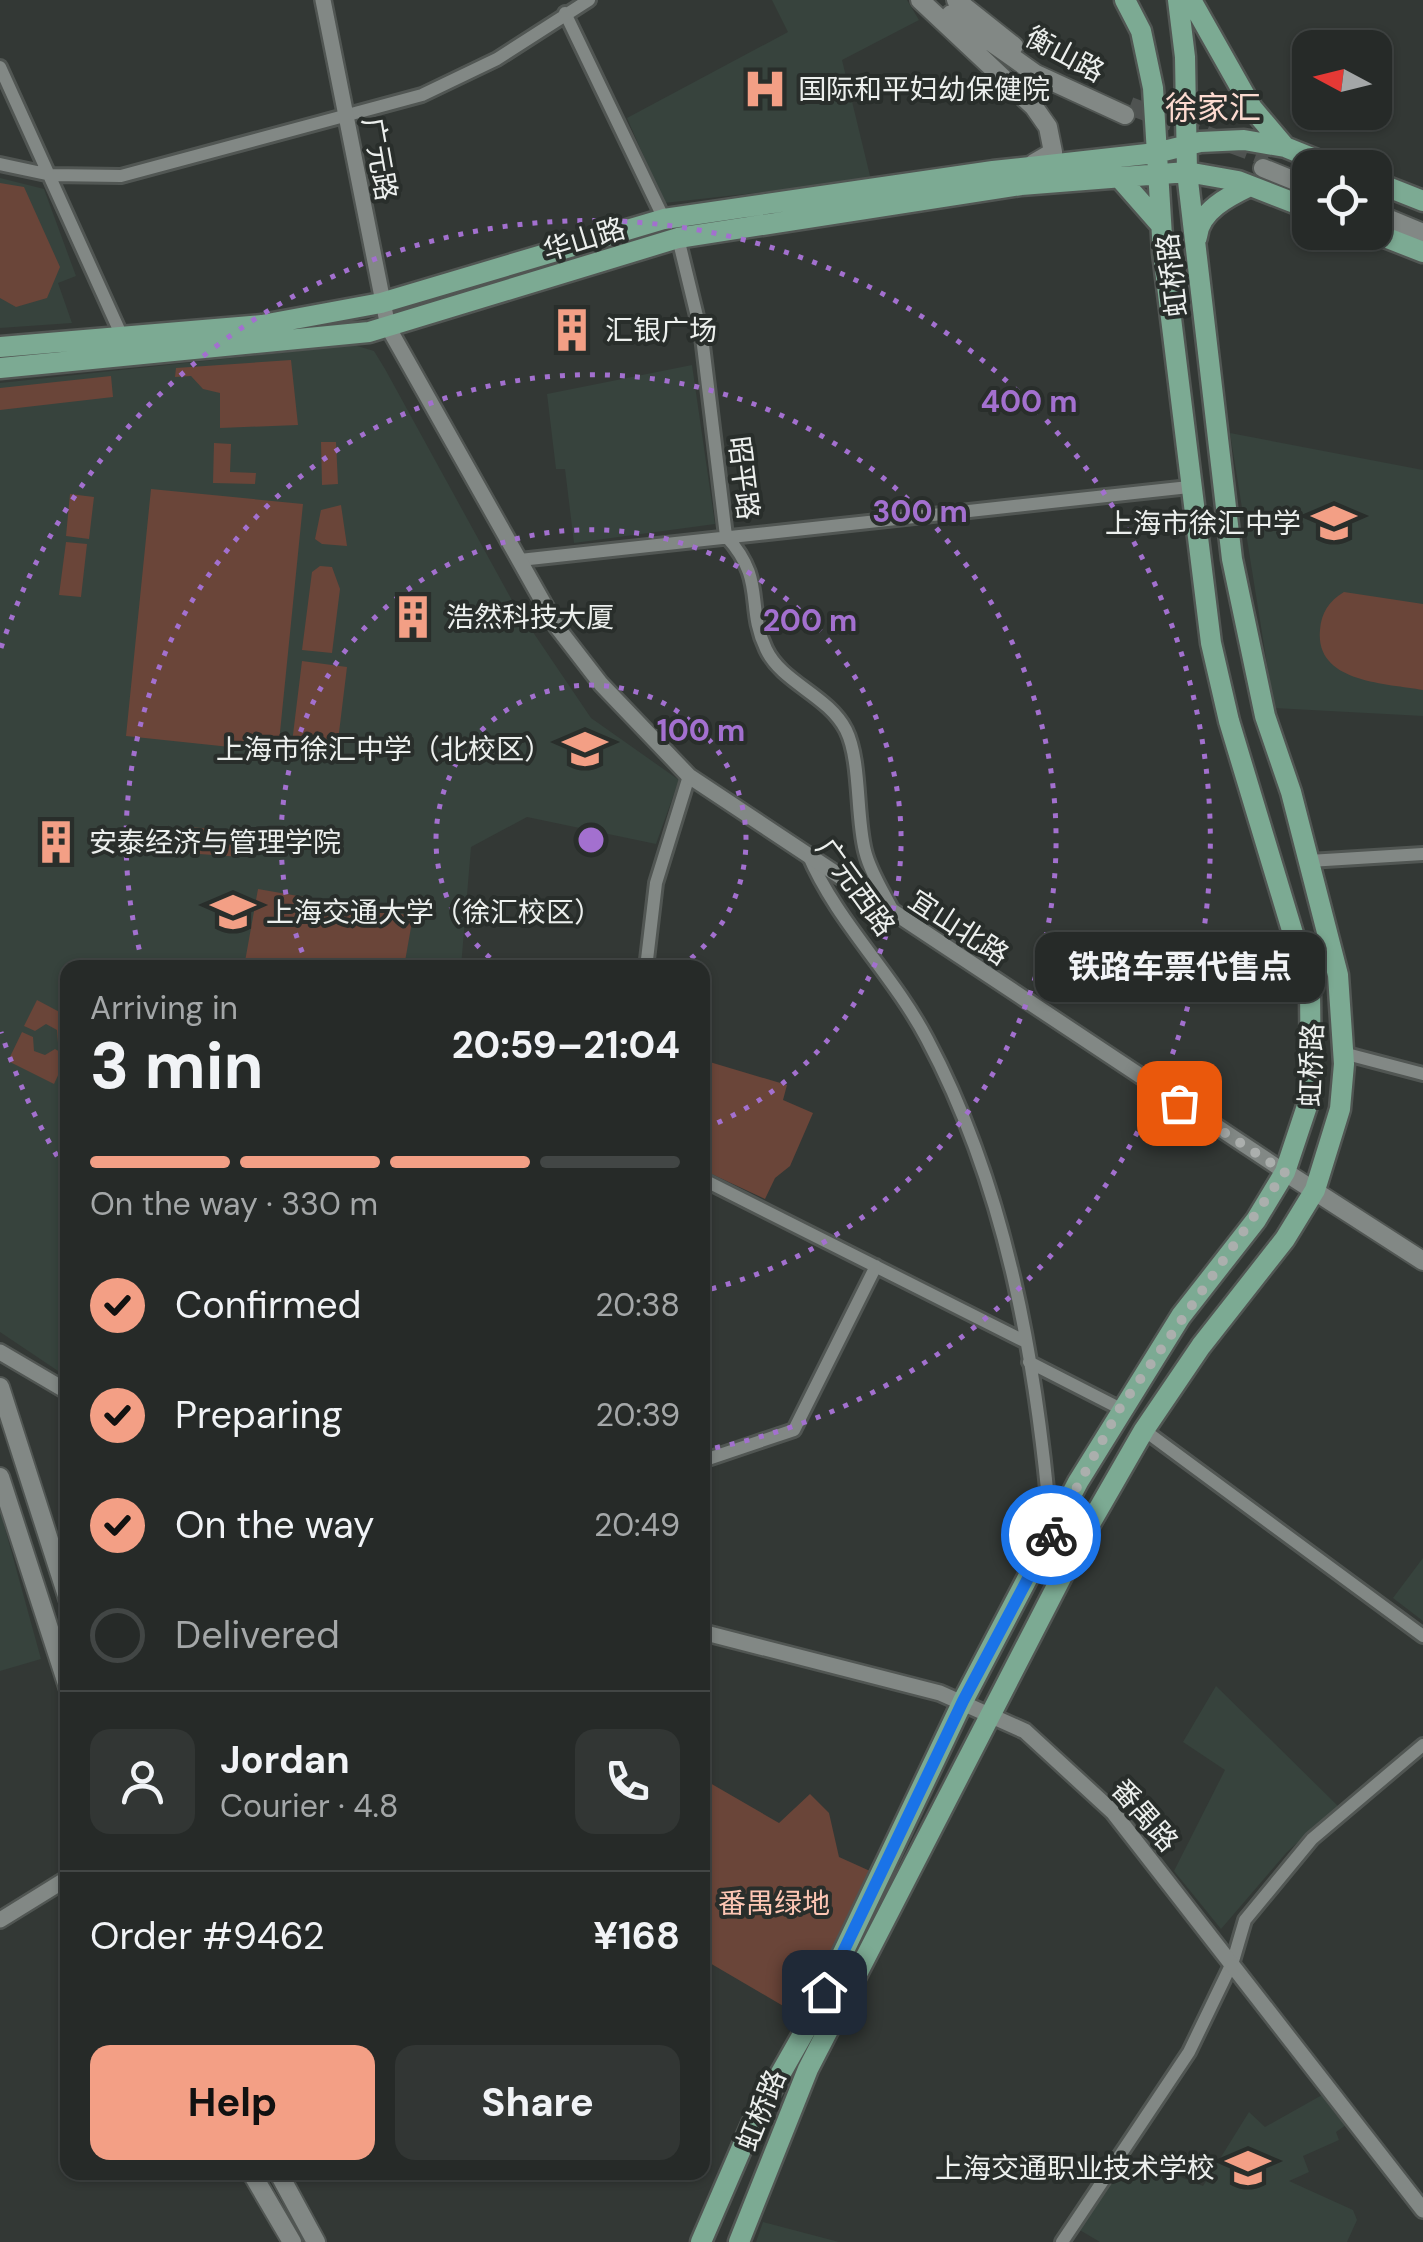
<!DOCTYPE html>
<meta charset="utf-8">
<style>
:root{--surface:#262a28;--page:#323634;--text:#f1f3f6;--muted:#a4a7a8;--line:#424645;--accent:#f39f85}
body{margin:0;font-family:"DM Sans","Noto Sans SC",sans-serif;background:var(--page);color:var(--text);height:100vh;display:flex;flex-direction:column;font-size:38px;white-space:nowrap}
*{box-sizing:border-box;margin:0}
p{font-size:32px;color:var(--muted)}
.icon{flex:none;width:55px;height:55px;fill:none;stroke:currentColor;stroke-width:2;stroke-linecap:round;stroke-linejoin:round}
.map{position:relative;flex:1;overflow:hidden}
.panel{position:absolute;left:60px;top:960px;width:650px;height:1220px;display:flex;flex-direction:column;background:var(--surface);border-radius:20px;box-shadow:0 2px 8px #0004,0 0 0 2px var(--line)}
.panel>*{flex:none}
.needle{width:65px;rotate:277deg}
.tools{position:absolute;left:1292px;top:30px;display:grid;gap:20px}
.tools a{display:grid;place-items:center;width:100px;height:100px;border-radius:20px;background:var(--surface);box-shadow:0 2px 8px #0004,0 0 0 2px var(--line);font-size:50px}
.pin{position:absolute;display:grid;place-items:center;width:85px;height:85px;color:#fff;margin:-42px;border-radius:20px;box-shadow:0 5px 15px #0006}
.courier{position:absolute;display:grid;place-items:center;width:100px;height:100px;margin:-50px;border:8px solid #1a73e8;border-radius:50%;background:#fff;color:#222;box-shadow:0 2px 12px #0007}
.bubble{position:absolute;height:70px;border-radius:20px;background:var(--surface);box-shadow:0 2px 8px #0004,0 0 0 2px var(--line);font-size:32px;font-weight:700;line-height:70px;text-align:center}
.overview em{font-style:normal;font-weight:700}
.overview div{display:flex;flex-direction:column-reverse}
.overview{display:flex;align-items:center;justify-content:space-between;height:170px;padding:0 30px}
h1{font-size:65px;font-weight:700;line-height:75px}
.bar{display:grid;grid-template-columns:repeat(4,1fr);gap:15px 10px;align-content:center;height:120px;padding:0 30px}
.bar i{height:12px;border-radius:8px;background:var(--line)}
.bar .active{background:var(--accent)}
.bar p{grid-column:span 4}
.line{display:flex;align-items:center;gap:25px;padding:0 30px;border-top:2px solid var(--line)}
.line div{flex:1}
.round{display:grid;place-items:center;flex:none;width:105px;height:105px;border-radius:20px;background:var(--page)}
ol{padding:0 30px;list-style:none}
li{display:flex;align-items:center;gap:30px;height:110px}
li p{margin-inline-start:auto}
li .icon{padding:10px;border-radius:50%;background:var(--accent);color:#111;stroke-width:4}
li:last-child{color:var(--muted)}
li i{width:55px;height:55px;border:5px solid var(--line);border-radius:50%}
.action{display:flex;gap:20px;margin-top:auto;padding:20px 30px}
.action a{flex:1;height:115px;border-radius:20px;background:var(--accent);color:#111;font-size:40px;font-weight:700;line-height:115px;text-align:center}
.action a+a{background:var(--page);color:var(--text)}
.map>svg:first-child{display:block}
.built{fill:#37433d}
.green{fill:#6a4539}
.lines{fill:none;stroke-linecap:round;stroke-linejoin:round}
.secondary-tunnel{stroke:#4f5351;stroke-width:18;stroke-dasharray:18 9;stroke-linecap:butt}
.minor-casing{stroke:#515653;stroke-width:18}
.tertiary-casing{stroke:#515653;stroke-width:20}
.secondary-casing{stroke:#515653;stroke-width:22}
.primary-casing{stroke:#515653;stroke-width:25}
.minor{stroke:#828885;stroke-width:12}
.tertiary{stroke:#828885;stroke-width:15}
.secondary{stroke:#828885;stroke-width:18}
.primary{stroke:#7caa93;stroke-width:20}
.done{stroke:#abafad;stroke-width:10;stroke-dasharray:0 18}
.route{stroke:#1a73e8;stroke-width:12}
.ring{fill:none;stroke:#a370cf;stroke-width:5;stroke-dasharray:5 10}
.labels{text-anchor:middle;stroke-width:8;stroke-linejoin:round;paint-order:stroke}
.street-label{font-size:28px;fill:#ecefed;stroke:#292e2b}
.poi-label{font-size:28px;fill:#ecefed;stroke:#292e2b;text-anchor:start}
.park-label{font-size:28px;fill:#fdc6b4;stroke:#292e2b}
.quarter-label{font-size:32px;fill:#fcdad0;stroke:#292e2b}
.centre{fill:#a370cf;stroke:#292e2b;stroke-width:5}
.ring-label{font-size:30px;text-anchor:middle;font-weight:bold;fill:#a370cf;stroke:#292e2b;stroke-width:8;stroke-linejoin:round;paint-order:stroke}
</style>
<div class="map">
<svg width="1423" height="2242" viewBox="0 0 1423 2242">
<rect width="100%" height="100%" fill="#333835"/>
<path class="built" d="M 772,0 L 907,0 L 919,20 L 842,60 L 871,180 L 664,203 L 627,118 L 788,32 Z
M 0,178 L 44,189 L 76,276 L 58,283 L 72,323 L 0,328 Z
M 354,345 L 374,351 L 385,369 L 514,604 L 591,718 L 679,780 L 656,844 L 527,817 L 471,847 L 461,967 L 68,968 L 67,1377 L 0,1332 L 0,383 Z
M 692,365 L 715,524 L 574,543 L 565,469 L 556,469 L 547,394 Z
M 1230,433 L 1423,470 L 1423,716 L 1274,708 Z
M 0,1510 L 41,1659 L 0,1671 Z
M 1423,1558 L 1423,1621 L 1393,1598 Z
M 1216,1686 L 1338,1806 L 1287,1852 L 1221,1929 L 1174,1871 L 1225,1770 L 1183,1742 Z
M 1322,2095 L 1346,2125 L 1336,2132 L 1339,2140 L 1303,2156 L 1309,2172 L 1289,2181 L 1353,2210 L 1357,2220 L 1347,2242 L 1100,2242 L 1078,2229 L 1126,2155 L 1203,2186 L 1249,2112 L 1265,2127 Z
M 763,2222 L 839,2242 L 756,2242 Z"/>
<path class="green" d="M 0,183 L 24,187 L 60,267 L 47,298 L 16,307 L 0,298 Z
M 291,360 L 298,425 L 220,428 L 220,393 L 203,389 L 191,376 L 175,377 L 176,368 Z
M 111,376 L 113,397 L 0,410 L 0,388 Z
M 321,442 L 336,442 L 338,484 L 322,485 Z
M 214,443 L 231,444 L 230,472 L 256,473 L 255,484 L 213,483 Z
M 151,489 L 303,504 L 278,752 L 126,736 Z
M 70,494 L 94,497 L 89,539 L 66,536 Z
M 341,505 L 347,546 L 322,544 L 315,539 L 321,510 Z
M 66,542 L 87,544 L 81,597 L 59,595 Z
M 320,566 L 332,567 L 340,589 L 332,653 L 302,650 L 312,572 Z
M 1344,592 L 1423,604 L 1423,690 C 1386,683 1315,683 1320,630 C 1321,613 1329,601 1344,592 Z
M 302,661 L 347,667 L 336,757 L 291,751 Z
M 187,827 L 244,831 L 242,857 L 185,853 Z
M 258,889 L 413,916 L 404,967 L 244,967 Z
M 37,1000 L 67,1016 L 67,1047 L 58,1043 L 57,1030 L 46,1024 L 35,1031 L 24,1026 Z
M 22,1032 L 33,1037 L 34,1051 L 45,1055 L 55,1049 L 67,1056 L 54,1084 L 8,1061 Z
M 703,1060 L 787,1085 L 783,1100 L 813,1113 L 790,1166 L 775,1178 L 765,1199 L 703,1170 Z
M 703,1779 L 779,1823 L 810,1794 L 829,1813 L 839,1857 L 870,1871 L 802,2017 L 703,1959 Z"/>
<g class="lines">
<path class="secondary-tunnel" d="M 1130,106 L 1268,158"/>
<g class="minor-casing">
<path id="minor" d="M 565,13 L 664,219
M 0,67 L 125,343
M 0,164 L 51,175 L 121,176 L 422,95 L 497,59 L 589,0
M 678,238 L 702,337 L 726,536 C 767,581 745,605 766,649 C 782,683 828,695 846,730 C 861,760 856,816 865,851 C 870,872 884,893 894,913
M 520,560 L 1189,487
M 808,854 C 836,921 893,974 927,1039 C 1007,1189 1037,1365 1051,1532
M 1309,861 L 1423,854
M 646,968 L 656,883 L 689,776
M 1343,1053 L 1423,1074
M 702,1179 L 1024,1341
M 1029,1362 L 1119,1408
M 1144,1430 L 1423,1636
M 702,1461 L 794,1430 L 876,1266
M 1062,2242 L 1189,2052 L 1233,1961 L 1245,1920 L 1312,1839 L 1423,1745"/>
</g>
<g class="tertiary-casing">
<path id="tertiary" d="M 323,0 L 388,327 L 557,627 L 601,684 L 689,776 L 1285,1172
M 0,1352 L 68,1392
M 702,1632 L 940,1693 L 1025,1731 L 1113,1812 L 1423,2210
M 0,1920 L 68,1878"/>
</g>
<g class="secondary-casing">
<path id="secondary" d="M 920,0 L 1034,107 L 1048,127 L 1053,152 L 1034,163
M 956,0 L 1014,46
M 951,14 L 1036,74 L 1125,115
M 1263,168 L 1310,187
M 1375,213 L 1423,233
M 1285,1172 L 1423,1261
M 0,1387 L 68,1599
M 0,1477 L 68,1687
M 251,2172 L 292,2242
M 278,2172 L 316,2242"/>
</g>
<g class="primary-casing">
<path id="primary" d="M 1191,0 L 1252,108 L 1285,147
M 1117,175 L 1160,224
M 1375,182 L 1423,201
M 1372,232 L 1423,252
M 1197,237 C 1199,211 1229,196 1250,186
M 0,347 L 262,325 L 381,303 L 664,219 L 993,171 L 1156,153 L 1200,142 L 1244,140 L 1285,147 L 1337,168
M 0,368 L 369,332 L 678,238 L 1021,185 L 1187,172 L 1238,181 L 1310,209
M 701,2242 L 752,2124 L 811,2020 L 963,1701 L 1078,1482 L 1181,1316 L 1256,1220 L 1285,1172 L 1311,1094 L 1310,990 L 1229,721 L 1211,643 L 1163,253 L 1153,88 L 1141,31 L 1125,0
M 739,2242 L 808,2069 L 1079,1543 L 1144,1430 L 1201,1346 L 1285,1239 L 1315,1190 L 1340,1109 L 1344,1064 L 1338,975 L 1291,792 L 1265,716 L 1232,559 L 1187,172 L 1185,57 L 1178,0"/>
</g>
<use href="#minor" class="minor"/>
<use href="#tertiary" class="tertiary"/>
<use href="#secondary" class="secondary"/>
<use href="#primary" class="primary"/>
</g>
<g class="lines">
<path class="done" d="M 1051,1535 L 1120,1408 L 1285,1172 L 1179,1103"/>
<path class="route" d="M 824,1992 L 963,1701 L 1051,1535"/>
</g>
<g class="ring">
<path d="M502 967A155 155 0 1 1 680 967"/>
<path d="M308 966A310 310 0 1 1 705 1128"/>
<path d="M143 964A465 465 0 1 1 703 1291"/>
<path d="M65 1169A620 620 0 0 1 1 1032M1 648A620 620 0 1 1 704 1450"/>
</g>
<defs>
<g id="hospital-bare" transform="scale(3.45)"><path d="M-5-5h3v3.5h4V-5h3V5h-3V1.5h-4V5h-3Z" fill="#f39f85" stroke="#292e2b" stroke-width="2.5" paint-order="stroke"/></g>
<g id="building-bare" transform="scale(3.45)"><path d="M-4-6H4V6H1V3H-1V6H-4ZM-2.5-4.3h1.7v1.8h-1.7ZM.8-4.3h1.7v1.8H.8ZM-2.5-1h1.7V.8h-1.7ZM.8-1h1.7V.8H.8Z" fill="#f39f85" stroke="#292e2b" stroke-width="2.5" paint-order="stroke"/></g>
<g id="school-bare" transform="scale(3.45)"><path d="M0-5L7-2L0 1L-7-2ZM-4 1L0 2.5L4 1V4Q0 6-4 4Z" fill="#f39f85" stroke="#292e2b" stroke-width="2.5" paint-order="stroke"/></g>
<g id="university-bare" transform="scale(3.45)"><path d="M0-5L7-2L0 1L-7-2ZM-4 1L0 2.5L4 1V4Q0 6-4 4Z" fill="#f39f85" stroke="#292e2b" stroke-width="2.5" paint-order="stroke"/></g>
</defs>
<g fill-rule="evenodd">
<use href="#hospital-bare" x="765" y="89"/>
<use href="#building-bare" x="572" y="330"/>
<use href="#school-bare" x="1334" y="523"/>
<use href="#building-bare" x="413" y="617"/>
<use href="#school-bare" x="585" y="749"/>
<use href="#building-bare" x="56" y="842"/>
<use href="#university-bare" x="233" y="912"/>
<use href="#school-bare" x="1248" y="2168"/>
</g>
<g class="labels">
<g class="street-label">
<text transform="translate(1065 54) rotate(28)" y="10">衡山路</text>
<text transform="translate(380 159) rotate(80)" y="10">广元路</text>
<text transform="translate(584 239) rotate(-17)" y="10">华山路</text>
<text transform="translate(1172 275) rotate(-97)" y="10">虹桥路</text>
<text transform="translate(744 478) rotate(83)" y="10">昭平路</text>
<text transform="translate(856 887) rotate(54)" y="10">广元西路</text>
<text transform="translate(959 927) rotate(33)" y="10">宜山北路</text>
<text transform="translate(1311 1065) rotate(-88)" y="10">虹桥路</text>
<text transform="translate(1145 1815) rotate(49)" y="10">番禺路</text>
<text transform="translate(761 2110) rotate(-68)" y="10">虹桥路</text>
</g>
<g class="poi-label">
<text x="798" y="99">国际和平妇幼保健院</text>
<text x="605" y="340">汇银广场</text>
<text x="1301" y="533" text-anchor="end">上海市徐汇中学</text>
<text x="446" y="627">浩然科技大厦</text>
<text x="552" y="759" text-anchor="end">上海市徐汇中学（北校区）</text>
<text x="89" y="852">安泰经济与管理学院</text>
<text x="266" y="922">上海交通大学（徐汇校区）</text>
<text x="1215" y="2178" text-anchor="end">上海交通职业技术学校</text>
</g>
<g class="park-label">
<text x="774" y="1913">番禺绿地</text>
</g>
<g class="quarter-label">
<text x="1213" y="119">徐家汇</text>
</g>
</g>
<circle cx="591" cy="840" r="15" class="centre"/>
<g class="ring-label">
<text x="1029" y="412">400 m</text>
<text x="920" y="522">300 m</text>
<text x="810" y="631">200 m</text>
<text x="701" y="741">100 m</text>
</g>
</svg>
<div class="tools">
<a><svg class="needle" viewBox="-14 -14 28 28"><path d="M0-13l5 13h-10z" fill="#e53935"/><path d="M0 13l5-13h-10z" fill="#a4a7a8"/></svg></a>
<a><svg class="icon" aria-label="locate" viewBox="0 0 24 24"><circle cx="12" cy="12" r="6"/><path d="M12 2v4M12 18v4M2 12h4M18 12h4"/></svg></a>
</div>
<div class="pin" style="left:1179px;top:1103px;background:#ea580c"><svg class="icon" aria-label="bag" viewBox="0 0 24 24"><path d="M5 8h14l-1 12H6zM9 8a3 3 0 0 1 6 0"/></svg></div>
<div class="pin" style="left:824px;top:1992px;background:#1f2937"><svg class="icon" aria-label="home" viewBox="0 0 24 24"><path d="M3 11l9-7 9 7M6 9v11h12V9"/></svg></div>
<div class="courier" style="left:1051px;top:1535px"><svg class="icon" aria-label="bike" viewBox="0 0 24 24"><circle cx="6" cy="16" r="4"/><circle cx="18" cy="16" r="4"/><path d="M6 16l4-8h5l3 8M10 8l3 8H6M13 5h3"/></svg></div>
<div class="bubble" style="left:1035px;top:932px;width:290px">铁路车票代售点</div>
<section class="panel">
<div class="overview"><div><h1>3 min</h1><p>Arriving in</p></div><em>20:59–21:04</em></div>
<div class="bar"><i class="active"></i><i class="active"></i><i class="active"></i><i></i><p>On the way · 330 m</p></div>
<ol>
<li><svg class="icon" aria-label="check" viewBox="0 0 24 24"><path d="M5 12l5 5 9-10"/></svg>Confirmed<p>20:38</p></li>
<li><svg class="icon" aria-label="check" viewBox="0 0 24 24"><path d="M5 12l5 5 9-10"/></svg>Preparing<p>20:39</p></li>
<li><svg class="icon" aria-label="check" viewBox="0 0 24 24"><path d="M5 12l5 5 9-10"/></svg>On the way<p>20:49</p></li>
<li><i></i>Delivered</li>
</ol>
<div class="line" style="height:180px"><a class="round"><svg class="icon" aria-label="person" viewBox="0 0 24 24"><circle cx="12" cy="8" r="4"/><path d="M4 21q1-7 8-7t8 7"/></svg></a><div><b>Jordan</b><p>Courier · 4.8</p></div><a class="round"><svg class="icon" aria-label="phone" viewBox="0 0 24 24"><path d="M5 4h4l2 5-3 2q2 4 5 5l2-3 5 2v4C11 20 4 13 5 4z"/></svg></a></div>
<div class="line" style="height:130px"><div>Order #9462</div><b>¥168</b></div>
<div class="action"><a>Help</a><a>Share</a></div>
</section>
</div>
